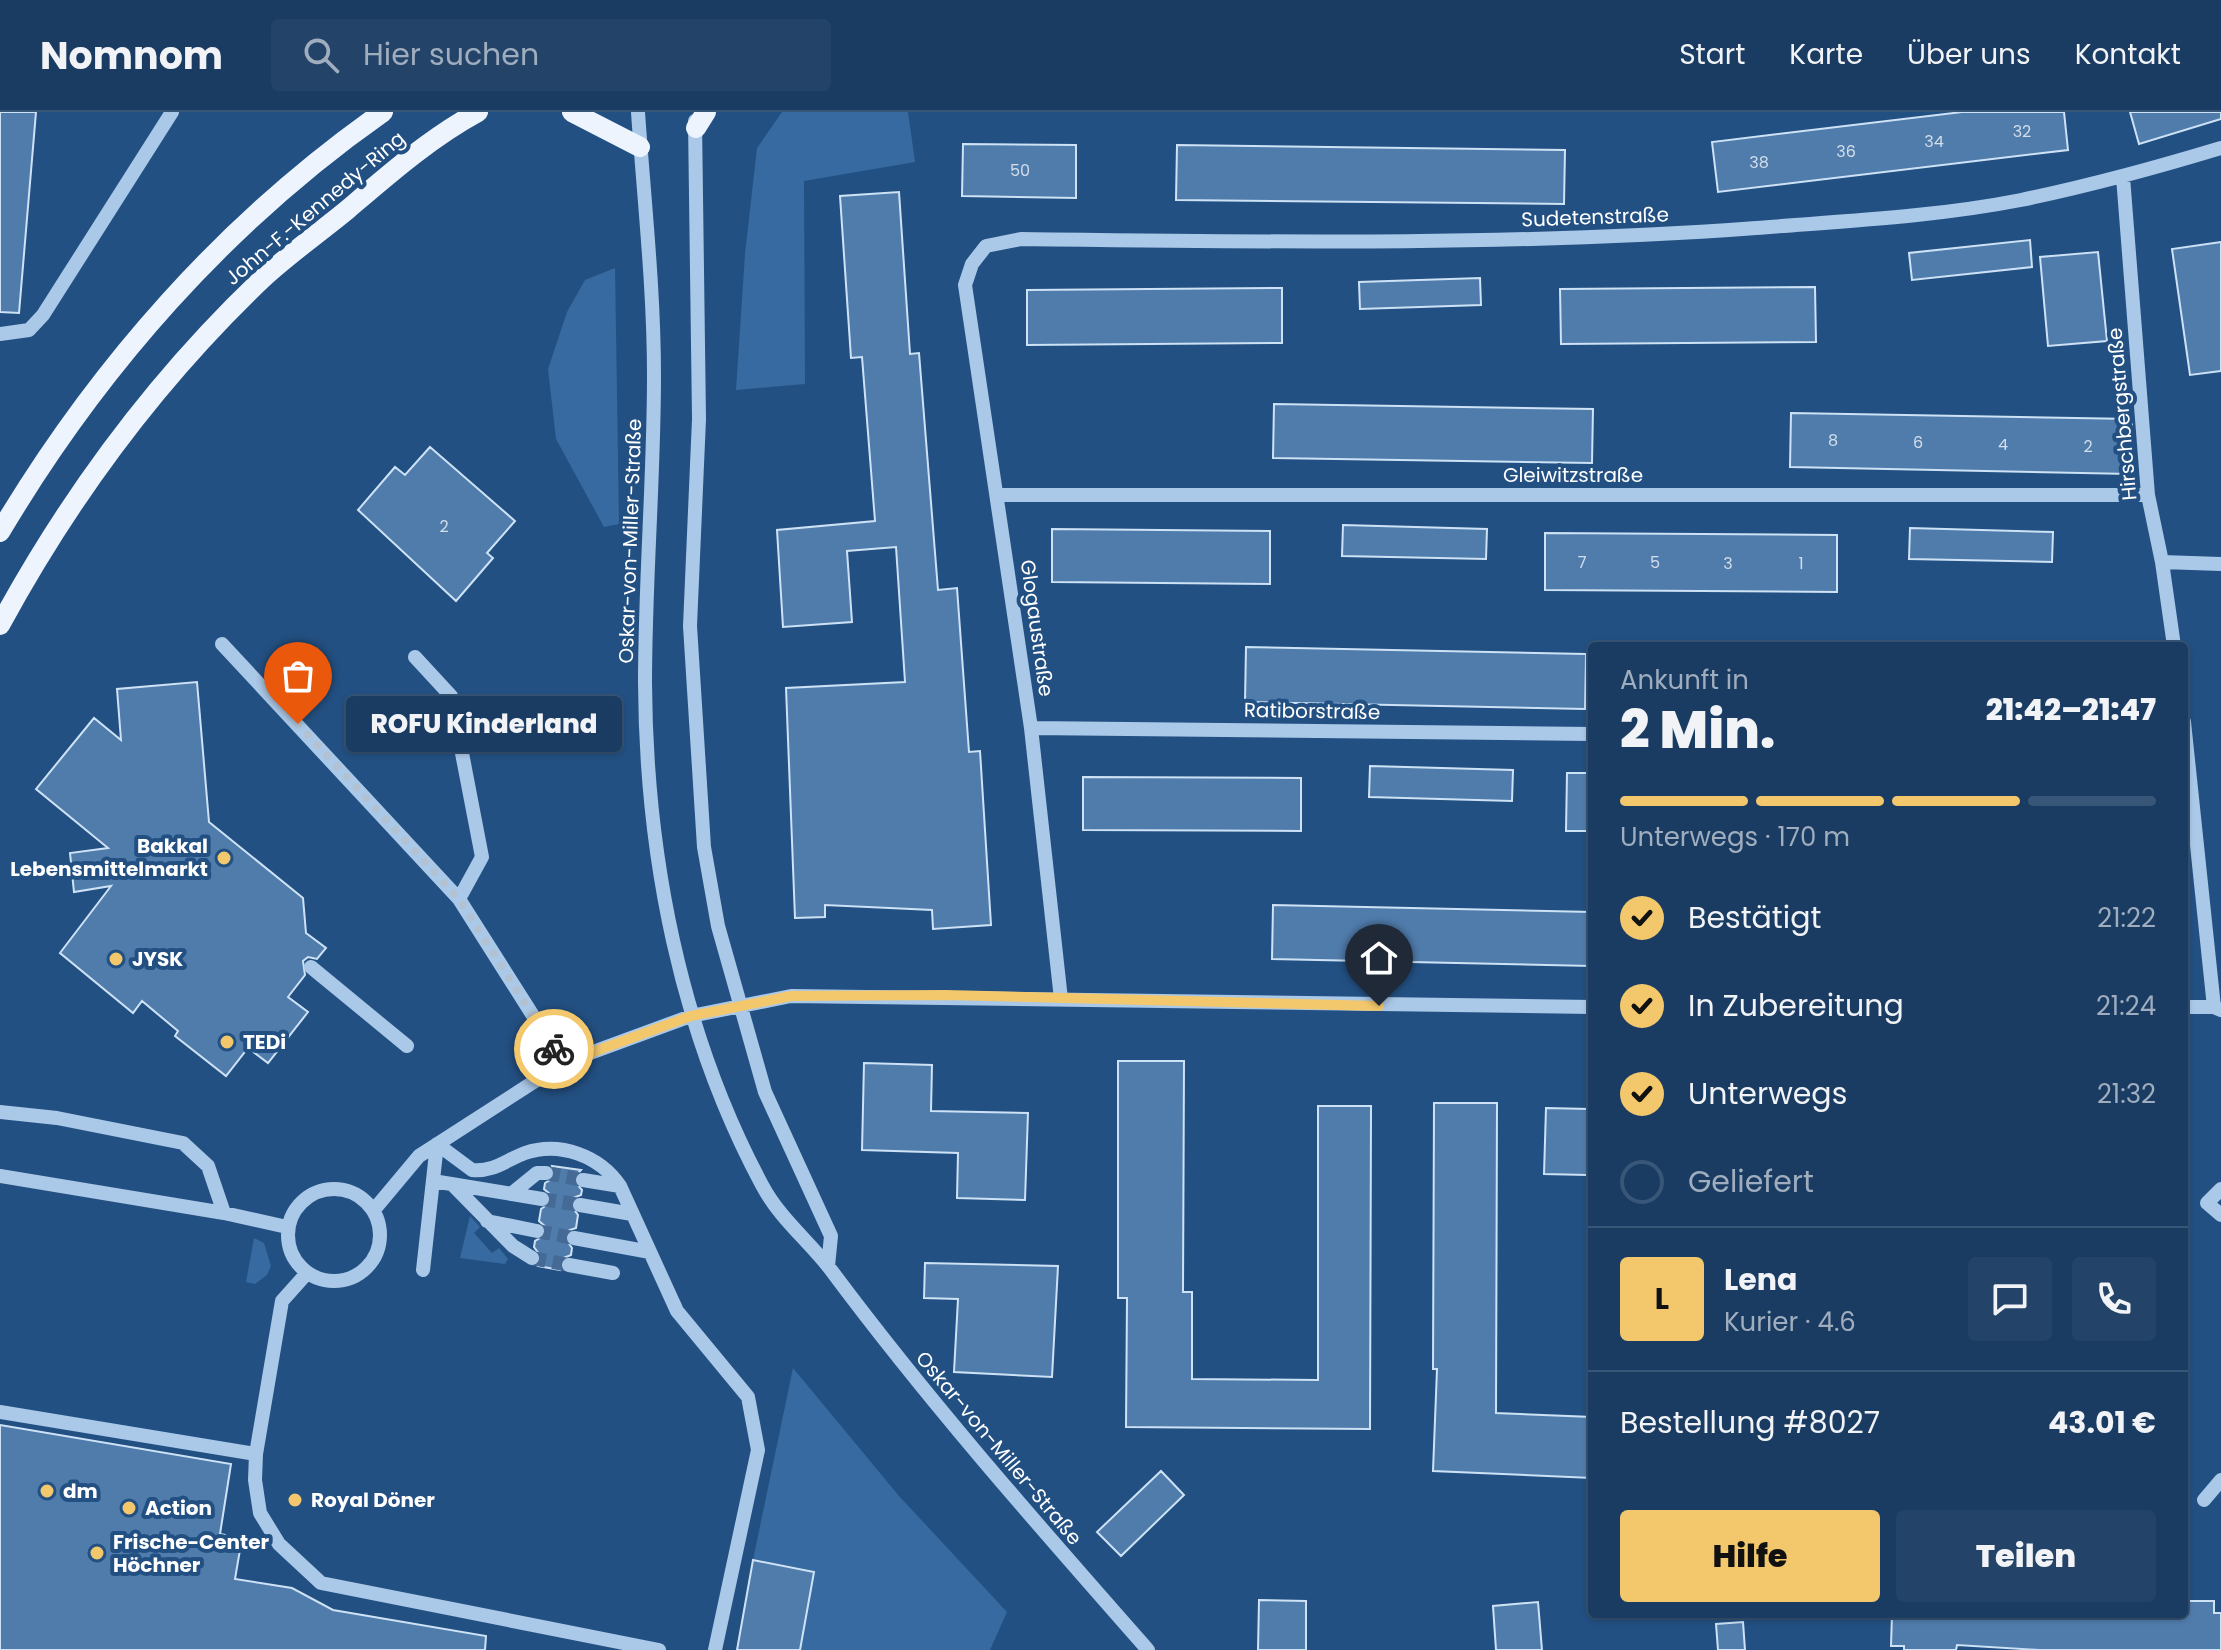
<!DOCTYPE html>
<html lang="de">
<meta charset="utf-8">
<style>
:root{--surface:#1a3c62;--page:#234368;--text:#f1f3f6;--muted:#9fadbe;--line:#385677;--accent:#f3c86d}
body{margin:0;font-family:Poppins,sans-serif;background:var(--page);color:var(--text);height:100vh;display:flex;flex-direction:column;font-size:30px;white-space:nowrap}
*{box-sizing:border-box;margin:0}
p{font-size:26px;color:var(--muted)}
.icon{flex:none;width:44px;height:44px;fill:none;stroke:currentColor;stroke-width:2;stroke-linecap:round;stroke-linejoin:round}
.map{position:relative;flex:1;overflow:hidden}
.panel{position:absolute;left:1588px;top:530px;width:600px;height:976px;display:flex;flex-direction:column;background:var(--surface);border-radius:8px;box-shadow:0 2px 6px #0004,0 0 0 2px var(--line)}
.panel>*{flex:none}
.pin{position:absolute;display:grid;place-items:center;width:68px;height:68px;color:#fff;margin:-82px -34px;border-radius:50% 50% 50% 0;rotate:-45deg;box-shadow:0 0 8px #0007}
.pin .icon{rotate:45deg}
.courier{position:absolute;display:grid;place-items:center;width:80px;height:80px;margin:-40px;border:6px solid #f3c86d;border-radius:50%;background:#fff;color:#222;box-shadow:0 2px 10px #0007}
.bubble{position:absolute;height:56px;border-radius:8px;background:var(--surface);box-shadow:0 2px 6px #0004,0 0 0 2px var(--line);font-size:26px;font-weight:800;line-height:56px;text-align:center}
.overview em{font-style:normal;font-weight:800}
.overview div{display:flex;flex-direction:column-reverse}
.overview{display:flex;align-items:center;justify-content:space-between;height:136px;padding:0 32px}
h1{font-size:52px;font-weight:800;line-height:60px}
.bar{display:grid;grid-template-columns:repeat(4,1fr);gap:12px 8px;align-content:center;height:96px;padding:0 32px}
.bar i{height:10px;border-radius:6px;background:var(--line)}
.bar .current{background:var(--accent)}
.bar p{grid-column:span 4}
.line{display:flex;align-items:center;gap:20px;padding:0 32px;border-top:2px solid var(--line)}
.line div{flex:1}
.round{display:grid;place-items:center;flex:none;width:84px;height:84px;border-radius:8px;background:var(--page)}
ol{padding:0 32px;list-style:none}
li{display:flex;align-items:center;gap:24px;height:88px}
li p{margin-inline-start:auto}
li .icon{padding:8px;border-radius:50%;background:var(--accent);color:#111;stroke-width:4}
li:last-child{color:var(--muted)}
li i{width:44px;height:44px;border:4px solid var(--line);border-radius:50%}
.action{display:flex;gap:16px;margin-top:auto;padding:16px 32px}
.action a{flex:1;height:92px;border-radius:8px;background:var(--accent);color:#111;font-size:32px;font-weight:800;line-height:92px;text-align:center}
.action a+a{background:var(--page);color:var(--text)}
header{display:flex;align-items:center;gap:48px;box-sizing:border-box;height:112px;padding:0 40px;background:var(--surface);border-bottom:2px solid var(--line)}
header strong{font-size:38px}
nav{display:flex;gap:44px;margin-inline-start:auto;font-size:28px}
.search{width:560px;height:72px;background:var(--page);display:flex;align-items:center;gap:20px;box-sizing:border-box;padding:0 28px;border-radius:8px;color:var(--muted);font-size:30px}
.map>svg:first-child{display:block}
.green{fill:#376aa0}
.building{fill:#507cac;stroke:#cee2f6;stroke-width:2}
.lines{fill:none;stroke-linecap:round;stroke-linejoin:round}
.minor-tunnel{stroke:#446a95;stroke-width:14;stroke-dasharray:14 7;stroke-linecap:butt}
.minor{stroke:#aac8e8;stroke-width:14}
.major{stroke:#edf4fe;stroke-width:20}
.done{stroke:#b2c2d3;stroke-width:8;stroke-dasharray:0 14.4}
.route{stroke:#f3c86d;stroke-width:10}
.poi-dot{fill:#f3c86d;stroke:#235082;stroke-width:3}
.labels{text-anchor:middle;stroke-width:8;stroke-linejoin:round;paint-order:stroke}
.number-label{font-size:16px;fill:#d3deea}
.street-label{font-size:20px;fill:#fff;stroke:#235082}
.poi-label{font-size:20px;font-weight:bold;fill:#fff;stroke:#235082;text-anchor:start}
</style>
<header>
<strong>Nomnom</strong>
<div class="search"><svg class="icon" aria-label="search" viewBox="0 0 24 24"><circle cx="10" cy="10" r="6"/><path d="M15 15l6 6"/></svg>Hier suchen</div>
<nav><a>Start</a><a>Karte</a><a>Über uns</a><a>Kontakt</a></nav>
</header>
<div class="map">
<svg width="2221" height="1538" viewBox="0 0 2221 1538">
<rect width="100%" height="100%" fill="#235082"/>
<path class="green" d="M 782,0 L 908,0 L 915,50 L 804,69 L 805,272 L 736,278 L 745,142 L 757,36 Z
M 615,156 L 619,412 L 604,415 L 556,327 L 548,257 L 567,200 L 585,168 Z
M 470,1104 L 480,1115 L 474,1121 L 492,1141 L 499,1136 L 508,1147 L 505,1152 L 460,1146 Z
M 254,1126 L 264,1131 L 271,1154 L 267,1163 L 255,1172 L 246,1170 Z
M 793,1256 L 899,1384 L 1007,1500 L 990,1538 L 800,1538 L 814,1460 L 753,1448 Z"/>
<path class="building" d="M 0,0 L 36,0 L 19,201 L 0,200 Z
M 1962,0 L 2064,0 L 2068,38 L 1718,80 L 1712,30 Z
M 2130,0 L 2221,0 L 2221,7 L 2139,32 Z
M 963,32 L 1076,33 L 1076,86 L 962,84 Z
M 1177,33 L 1565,38 L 1564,92 L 1176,88 Z
M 899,80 L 910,242 L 919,241 L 938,478 L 957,476 L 969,640 L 980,639 L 991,813 L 933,817 L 932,798 L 825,793 L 825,805 L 795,806 L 786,576 L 905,570 L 896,435 L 847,439 L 852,510 L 783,515 L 777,418 L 875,409 L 862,245 L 851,246 L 840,84 Z
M 2030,128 L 2032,155 L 1912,168 L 1909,141 Z
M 2221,130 L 2221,259 L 2190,263 L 2172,137 Z
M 2098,140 L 2107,229 L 2048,234 L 2040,145 Z
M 1480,166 L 1481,193 L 1360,197 L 1359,170 Z
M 1815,175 L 1816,230 L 1561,232 L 1560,177 Z
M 1282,176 L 1282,231 L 1027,233 L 1027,178 Z
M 1274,292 L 1593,297 L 1592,351 L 1273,346 Z
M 1791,301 L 2132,307 L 2130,362 L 1790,355 Z
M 430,335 L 515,409 L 487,441 L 493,446 L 456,489 L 358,398 L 395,355 L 405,363 Z
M 1343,413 L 1487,417 L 1486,447 L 1342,444 Z
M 1910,416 L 2053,420 L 2052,450 L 1909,447 Z
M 1052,417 L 1270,419 L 1270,472 L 1052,470 Z
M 1545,421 L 1837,423 L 1837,480 L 1545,478 Z
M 1246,535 L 1586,542 L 1585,597 L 1245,590 Z
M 197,570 L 209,710 L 303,786 L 306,821 L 326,836 L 317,847 L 308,845 L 303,849 L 305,863 L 288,885 L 308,900 L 268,951 L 248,936 L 226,964 L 175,924 L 178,919 L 142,889 L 133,901 L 60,841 L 111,774 L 74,780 L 70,741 L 108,736 L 36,677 L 94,606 L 121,628 L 117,577 Z
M 1370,654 L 1513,658 L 1512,689 L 1369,685 Z
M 1567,661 L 1592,661 L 1592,719 L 1566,719 Z
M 1083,665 L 1301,666 L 1301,719 L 1083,718 Z
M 1273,793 L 1592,800 L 1592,854 L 1272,847 Z
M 1118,949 L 1184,949 L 1183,1180 L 1192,1180 L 1192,1267 L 1318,1268 L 1318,994 L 1371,994 L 1370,1317 L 1126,1315 L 1127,1186 L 1118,1186 Z
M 864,951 L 932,953 L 931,999 L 1028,1001 L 1025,1088 L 957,1086 L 958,1041 L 862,1038 Z
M 1434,991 L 1497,991 L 1496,1301 L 1592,1305 L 1592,1366 L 1433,1359 L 1437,1257 L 1433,1257 Z
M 1546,996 L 1589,997 L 1587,1063 L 1544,1062 Z
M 552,1054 L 581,1058 L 573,1067 L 582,1078 L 581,1083 L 573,1086 L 570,1092 L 578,1103 L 576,1116 L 567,1119 L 564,1125 L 572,1136 L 571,1143 L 561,1147 L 560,1158 L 538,1154 L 542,1146 L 534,1135 L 535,1129 L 547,1122 L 546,1115 L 539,1109 L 541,1097 L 552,1089 L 551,1083 L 544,1077 L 545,1071 L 555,1065 Z
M 925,1151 L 1058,1154 L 1052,1265 L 954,1260 L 958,1187 L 924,1186 Z
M 0,1313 L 231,1352 L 220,1422 L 242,1426 L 235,1467 L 292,1476 L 333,1498 L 486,1524 L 485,1538 L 0,1538 Z
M 1161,1359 L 1184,1383 L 1121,1444 L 1097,1420 Z
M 753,1448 L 814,1460 L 800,1538 L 737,1538 Z
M 1259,1488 L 1306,1489 L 1306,1538 L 1258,1538 Z
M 2184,1489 L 2214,1489 L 2214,1501 L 2221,1501 L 2221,1538 L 2039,1538 L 1957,1533 L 1956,1538 L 1904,1538 L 1904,1534 L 1891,1534 L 1892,1502 L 2184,1502 Z
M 1538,1490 L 1542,1538 L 1496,1538 L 1493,1494 Z
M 1743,1510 L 1745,1538 L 1718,1538 L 1716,1512 Z"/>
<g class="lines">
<path class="minor-tunnel" d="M 546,1061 L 583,1068
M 542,1087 L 580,1093
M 537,1119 L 574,1126
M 532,1146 L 569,1153"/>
<path class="minor" d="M 638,0 C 644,88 654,176 654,264 C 654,366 645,469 645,571 C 646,743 680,920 762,1073 C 780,1107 809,1129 831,1158 C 930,1291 1039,1414 1148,1538
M 695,9 L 699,307 L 690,514 L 704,735 L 718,814 L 765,980 L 831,1124 L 828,1154
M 2123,65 L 2148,383 L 2162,450 L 2174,534
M 0,222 L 29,218 L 43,203 L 172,0
M 999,383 L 2148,383
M 2162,450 L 2221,452
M 222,532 L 459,787 L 563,951
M 415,545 L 451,584 L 482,745 L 459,787
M 2184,610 L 2214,895
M 1031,616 L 1592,622
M 311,855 L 407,934
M 1061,887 L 1031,616 L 965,173 L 972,152 L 986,134 L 1021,127 C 1266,130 1511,134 1756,116 C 1844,109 1934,105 2021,88 C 2089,74 2155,56 2221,36
M 2184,895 L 2214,895 L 2221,898
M 0,1000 L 57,1006 L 183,1031 L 208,1054 L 224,1101 L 287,1115
M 437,1032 L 472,1058 C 494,1060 506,1048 525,1041 C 560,1029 600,1044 620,1074 L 677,1199 L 748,1285 L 758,1338 L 715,1538
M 0,1064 L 224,1101
M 583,1068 L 620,1074
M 433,1069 L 542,1087
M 452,1072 L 513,1134 L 532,1146
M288 1123a46 46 0 1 1 92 0a46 46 0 1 1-92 0Z
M 2221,1077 L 2207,1091 L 2221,1103
M 511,1082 L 537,1061 L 546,1061
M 580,1093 L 632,1102
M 373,1099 L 419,1044 L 563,951 L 691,904 L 791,884 L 1592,895
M 487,1109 L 537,1119
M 574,1126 L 650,1140
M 569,1153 L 613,1161
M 423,1158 L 437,1032
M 307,1161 L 282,1189 L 256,1342 L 255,1368 L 260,1401 L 279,1432 L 321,1471 L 659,1538
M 0,1300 L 256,1342
M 2204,1388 L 2221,1368"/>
<path class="major" d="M 572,0 L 640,35
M 696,16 L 706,0
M 0,420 C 98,255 226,110 383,0
M 0,513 C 70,384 156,268 262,167 C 289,142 319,121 347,98 C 388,63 430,26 478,0"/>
</g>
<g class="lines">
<path class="done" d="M 298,612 L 459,787 L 554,937"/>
<path class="route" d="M 554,937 L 563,951 L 691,904 L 791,884 L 945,883 L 1379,894"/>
</g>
<g class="poi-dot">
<circle cx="224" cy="746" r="8"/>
<circle cx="116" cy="847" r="8"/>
<circle cx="227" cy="930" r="8"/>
<circle cx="47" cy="1379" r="8"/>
<circle cx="295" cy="1388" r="8"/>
<circle cx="129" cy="1396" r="8"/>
<circle cx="97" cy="1441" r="8"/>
</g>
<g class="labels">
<g class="number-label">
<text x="2022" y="25">32</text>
<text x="1934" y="35">34</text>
<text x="1846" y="45">36</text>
<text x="1759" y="56">38</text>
<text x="1020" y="64">50</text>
<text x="1833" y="334">8</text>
<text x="1918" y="336">6</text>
<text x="2003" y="338">4</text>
<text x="2088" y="340">2</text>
<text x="444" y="420">2</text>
<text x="1582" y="456">7</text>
<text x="1655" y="456">5</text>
<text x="1728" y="457">3</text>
<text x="1801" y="457">1</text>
</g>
<g class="street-label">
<text transform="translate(315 96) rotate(-40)" y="7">John-F.-Kennedy-Ring</text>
<text transform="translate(1595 105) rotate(-2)" y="7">Sudetenstraße</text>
<text transform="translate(2122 302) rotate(-95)" y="7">Hirschbergstraße</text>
<text x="1573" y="370">Gleiwitzstraße</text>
<text transform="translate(630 429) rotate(-88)" y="7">Oskar-von-Miller-Straße</text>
<text transform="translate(1037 516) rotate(82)" y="7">Glogaustraße</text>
<text transform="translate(1312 599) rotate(1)" y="7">Ratiborstraße</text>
<text transform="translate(999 1336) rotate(50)" y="7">Oskar-von-Miller-Straße</text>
</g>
<g class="poi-label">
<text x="208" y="741" text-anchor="end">Bakkal<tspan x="208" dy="23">Lebensmittelmarkt</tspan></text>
<text x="132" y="854">JYSK</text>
<text x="243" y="937">TEDi</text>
<text x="63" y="1386">dm</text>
<text x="311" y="1395">Royal Döner</text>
<text x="145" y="1403">Action</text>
<text x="113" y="1437">Frische-Center<tspan x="113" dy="23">Höchner</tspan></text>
</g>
</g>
</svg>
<div class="pin" style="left:298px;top:612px;background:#ea580c"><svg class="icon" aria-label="bag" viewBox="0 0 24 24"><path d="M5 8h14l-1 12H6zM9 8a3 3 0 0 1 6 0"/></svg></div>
<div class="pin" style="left:1379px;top:894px;background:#1f2937"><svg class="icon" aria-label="home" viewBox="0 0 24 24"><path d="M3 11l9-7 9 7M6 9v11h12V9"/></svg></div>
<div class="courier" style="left:554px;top:937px"><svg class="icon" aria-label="bike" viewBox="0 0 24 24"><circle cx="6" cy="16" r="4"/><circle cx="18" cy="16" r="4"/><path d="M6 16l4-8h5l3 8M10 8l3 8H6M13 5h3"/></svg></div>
<div class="bubble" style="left:346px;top:584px;width:276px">ROFU Kinderland</div>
<section class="panel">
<div class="overview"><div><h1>2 Min.</h1><p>Ankunft in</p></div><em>21:42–21:47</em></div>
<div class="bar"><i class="current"></i><i class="current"></i><i class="current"></i><i></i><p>Unterwegs · 170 m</p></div>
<ol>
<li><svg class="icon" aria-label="check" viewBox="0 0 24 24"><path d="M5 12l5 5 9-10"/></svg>Bestätigt<p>21:22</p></li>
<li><svg class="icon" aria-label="check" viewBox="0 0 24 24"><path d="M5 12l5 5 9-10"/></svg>In Zubereitung<p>21:24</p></li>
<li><svg class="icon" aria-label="check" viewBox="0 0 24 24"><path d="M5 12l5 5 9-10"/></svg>Unterwegs<p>21:32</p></li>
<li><i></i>Geliefert</li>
</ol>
<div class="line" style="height:144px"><b class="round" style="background:var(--accent);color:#111">L</b><div><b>Lena</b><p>Kurier · 4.6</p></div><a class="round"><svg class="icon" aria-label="chat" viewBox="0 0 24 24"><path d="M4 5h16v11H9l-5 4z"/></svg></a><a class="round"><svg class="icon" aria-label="phone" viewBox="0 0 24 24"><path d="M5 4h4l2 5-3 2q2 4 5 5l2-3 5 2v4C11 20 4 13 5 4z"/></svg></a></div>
<div class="line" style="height:104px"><div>Bestellung #8027</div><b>43.01 €</b></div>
<div class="action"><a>Hilfe</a><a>Teilen</a></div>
</section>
</div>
